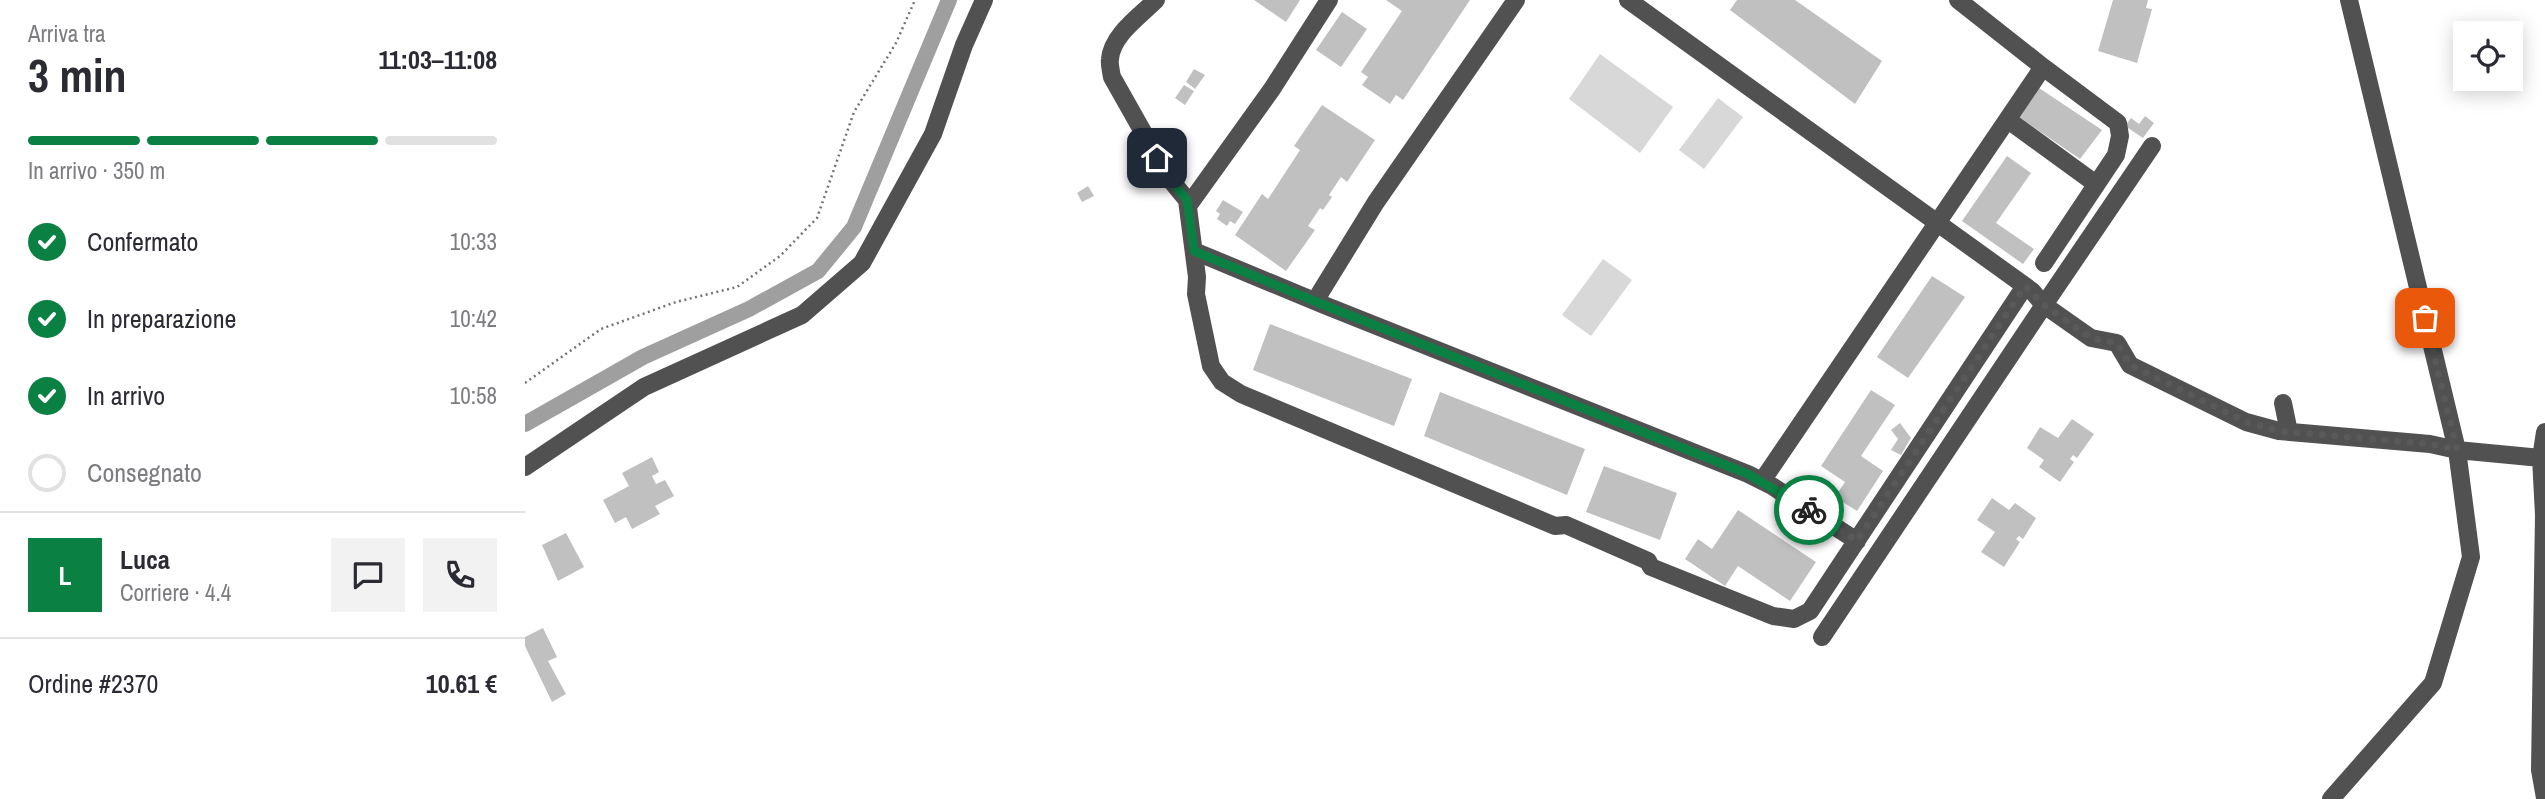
<!DOCTYPE html>
<html lang="it">
<meta charset="utf-8">
<style>
:root{--surface:#fff;--page:#f2f2f3;--text:#2b2b33;--muted:#7c7c81;--line:#e1e1e2;--accent:#0b8043}
body{margin:0;font-family:"Archivo Narrow",sans-serif;background:var(--page);color:var(--text);height:100vh;display:flex;flex-direction:column;font-size:26px;white-space:nowrap}
*{box-sizing:border-box;margin:0}
p{font-size:23px;color:var(--muted)}
.icon{flex:none;width:38px;height:38px;fill:none;stroke:currentColor;stroke-width:2;stroke-linecap:round;stroke-linejoin:round}
.map{position:relative;flex:1;overflow:hidden}
.details{display:flex;flex-direction:column;background:var(--surface);width:525px}
.details>*{flex:none}
.buttons{position:absolute;left:1928px;top:21px;display:grid;gap:14px}
.buttons a{display:grid;place-items:center;width:70px;height:70px;border-radius:0px;background:var(--surface);box-shadow:0 4px 18px #0003;font-size:35px}
.pin{position:absolute;display:grid;place-items:center;width:60px;height:60px;color:#fff;margin:-30px;border-radius:14px;box-shadow:0 4px 10px #0006}
.courier{position:absolute;display:grid;place-items:center;width:70px;height:70px;margin:-35px;border:5px solid #0b8043;border-radius:50%;background:#fff;color:#222;box-shadow:0 2px 9px #0007}
.headline em{font-style:normal;font-weight:700}
.headline div{display:flex;flex-direction:column-reverse}
.headline{display:flex;align-items:center;justify-content:space-between;height:119px;padding:0 28px}
h1{font-size:46px;font-weight:700;line-height:52px}
.bar{display:grid;grid-template-columns:repeat(4,1fr);gap:10px 7px;align-content:center;height:84px;padding:0 28px}
.bar i{height:9px;border-radius:5px;background:var(--line)}
.bar .on{background:var(--accent)}
.bar p{grid-column:span 4}
.line{display:flex;align-items:center;gap:18px;padding:0 28px;border-top:2px solid var(--line)}
.line div{flex:1}
.round{display:grid;place-items:center;flex:none;width:74px;height:74px;border-radius:0px;background:var(--page)}
ol{padding:0 28px;list-style:none}
li{display:flex;align-items:center;gap:21px;height:77px}
li p{margin-inline-start:auto}
li .icon{padding:7px;border-radius:50%;background:var(--accent);color:#fff;stroke-width:4}
li:last-child{color:var(--muted)}
li i{width:38px;height:38px;border:4px solid var(--line);border-radius:50%}
main{display:flex;flex:1;min-height:0}
.map>svg:first-child{display:block}
.green{fill:#d8d8d8}
.lines{fill:none;stroke-linecap:round;stroke-linejoin:round}
.canal{stroke:#9f9f9f;stroke-width:16}
.building{fill:#c0c0c0}
.path{stroke:#737373;stroke-width:2.5;stroke-dasharray:2 3.5;stroke-linecap:butt}
.minor{stroke:#515151;stroke-width:18}
.done{stroke:#595959;stroke-width:7;stroke-dasharray:0 12.6}
.route{stroke:#0b8043;stroke-width:9}
</style>
<main>
<section class="details">
<div class="headline"><div><h1>3 min</h1><p>Arriva tra</p></div><em>11:03–11:08</em></div>
<div class="bar"><i class="on"></i><i class="on"></i><i class="on"></i><i></i><p>In arrivo · 350 m</p></div>
<ol>
<li><svg class="icon" aria-label="check" viewBox="0 0 24 24"><path d="M5 12l5 5 9-10"/></svg>Confermato<p>10:33</p></li>
<li><svg class="icon" aria-label="check" viewBox="0 0 24 24"><path d="M5 12l5 5 9-10"/></svg>In preparazione<p>10:42</p></li>
<li><svg class="icon" aria-label="check" viewBox="0 0 24 24"><path d="M5 12l5 5 9-10"/></svg>In arrivo<p>10:58</p></li>
<li><i></i>Consegnato</li>
</ol>
<div class="line" style="height:126px"><b class="round" style="background:var(--accent);color:#fff">L</b><div><b>Luca</b><p>Corriere · 4.4</p></div><a class="round"><svg class="icon" aria-label="chat" viewBox="0 0 24 24"><path d="M4 5h16v11H9l-5 4z"/></svg></a><a class="round"><svg class="icon" aria-label="phone" viewBox="0 0 24 24"><path d="M5 4h4l2 5-3 2q2 4 5 5l2-3 5 2v4C11 20 4 13 5 4z"/></svg></a></div>
<div class="line" style="height:91px"><div>Ordine #2370</div><b>10.61 €</b></div>
</section>
<div class="map">
<svg width="2020" height="799" viewBox="0 0 2020 799">
<rect width="100%" height="100%" fill="#fff"/>
<path class="green" d="M 1075,54 L 1148,107 L 1115,153 L 1044,99 Z
M 1193,98 L 1218,117 L 1179,169 L 1154,150 Z
M 1078,259 L 1107,280 L 1066,336 L 1037,315 Z"/>
<g class="lines">
<path class="canal" d="M 0,424 L 118,357 L 224,309 L 293,271 L 329,227 L 424,0"/>
</g>
<path class="building" d="M 729,0 L 775,0 L 761,22 Z
M 861,0 L 945,0 L 878,100 L 871,95 L 865,104 L 837,85 L 843,77 L 836,72 L 877,11 Z
M 1212,0 L 1270,0 L 1357,61 L 1330,104 L 1205,10 Z
M 1588,0 L 1623,0 L 1621,8 L 1627,9 L 1612,63 L 1573,51 Z
M 817,12 L 842,29 L 816,67 L 791,50 Z
M 669,69 L 680,75 L 670,89 L 661,82 Z
M 659,85 L 669,91 L 660,105 L 650,98 Z
M 1511,86 L 1577,130 L 1555,159 L 1491,115 Z
M 797,105 L 850,140 L 822,182 L 816,177 L 804,195 L 807,197 L 798,210 L 795,208 L 783,226 L 790,230 L 761,271 L 710,235 L 737,194 L 743,199 L 775,150 L 769,146 Z
M 1620,116 L 1629,123 L 1618,138 L 1600,126 L 1606,118 L 1614,124 Z
M 1482,156 L 1506,173 L 1471,223 L 1509,249 L 1498,264 L 1437,221 Z
M 563,186 L 569,196 L 557,202 L 552,193 Z
M 698,200 L 718,212 L 710,224 L 705,221 L 702,226 L 692,219 L 695,214 L 691,211 Z
M 1407,276 L 1440,297 L 1383,378 L 1352,357 Z
M 745,324 L 887,379 L 869,426 L 728,370 Z
M 1346,390 L 1370,405 L 1336,456 L 1358,471 L 1332,511 L 1310,497 L 1320,482 L 1296,466 Z
M 915,392 L 1060,449 L 1042,495 L 899,436 Z
M 1547,419 L 1569,434 L 1552,458 L 1548,455 L 1545,459 L 1549,462 L 1535,482 L 1514,467 L 1519,460 L 1502,448 L 1515,427 L 1533,438 Z
M 1375,423 L 1386,438 L 1376,455 L 1366,450 L 1373,439 L 1366,430 Z
M 127,457 L 134,472 L 127,476 L 131,484 L 140,480 L 149,496 L 130,506 L 135,514 L 107,529 L 101,517 L 90,523 L 78,500 L 104,486 L 97,473 Z
M 1079,466 L 1152,493 L 1135,540 L 1061,512 Z
M 1467,498 L 1484,510 L 1490,503 L 1511,518 L 1498,539 L 1494,536 L 1491,539 L 1495,542 L 1479,567 L 1456,552 L 1470,532 L 1452,520 Z
M 1213,510 L 1291,562 L 1265,601 L 1213,566 L 1200,586 L 1160,559 L 1173,539 L 1187,549 Z
M 41,533 L 59,567 L 33,581 L 17,545 Z
M 18,628 L 32,657 L 23,661 L 41,694 L 27,702 L 0,646 L 0,637 Z"/>
<g class="lines">
<path class="path" d="M 0,383 L 76,329 L 151,302 L 212,287 L 255,256 L 292,218 L 329,112 L 371,43 L 390,0"/>
<path class="minor" d="M 631,0 C 615,16 587,35 585,59 C 584,64 586,71 587,77 L 644,178 L 662,200 L 672,277 L 671,294 L 686,366 L 697,382 L 716,394 L 1030,526 L 1041,525 L 1123,561 L 1126,567 L 1248,616 L 1269,619 L 1285,611 L 1500,286
M 1103,0 L 1507,291 L 1519,305 L 1627,146
M 1518,67 L 1593,123 L 1595,136 L 1591,155 L 1519,263
M 1483,120 L 1571,184
M 663,206 L 747,89 L 804,0
M 669,251 L 799,305 L 1223,474 L 1247,486 L 1332,541
M 790,301 L 851,202 L 991,0
M 1758,403 L 1764,432
M 2016,458 L 2019,515 L 2015,770 L 2020,798
M 0,467 L 119,387 L 277,315 L 337,263 L 408,134 L 439,45 L 459,0
M 1237,481 L 1518,67 L 1433,0
M 1297,637 L 1519,305 L 1566,338 L 1592,343 L 1605,365 L 1721,422 L 1754,431 L 1905,444 L 1932,450 L 2016,458 L 2020,432
M 1806,799 L 1908,683 L 1946,557 L 1932,450 L 1824,0"/>
</g>
<g class="lines">
<path class="done" d="M 1284,510 L 1332,541 L 1500,286 L 1519,305 L 1566,338 L 1592,343 L 1605,365 L 1721,422 L 1754,431 L 1905,444 L 1932,450 L 1900,318"/>
<path class="route" d="M 632,158 L 644,178 L 662,200 L 669,251 L 799,305 L 1223,474 L 1284,510"/>
</g>
</svg>
<div class="buttons">
<a><svg class="icon" aria-label="locate" viewBox="0 0 24 24"><circle cx="12" cy="12" r="6"/><path d="M12 2v4M12 18v4M2 12h4M18 12h4"/></svg></a>
</div>
<div class="pin" style="left:1900px;top:318px;background:#ea580c"><svg class="icon" aria-label="bag" viewBox="0 0 24 24"><path d="M5 8h14l-1 12H6zM9 8a3 3 0 0 1 6 0"/></svg></div>
<div class="pin" style="left:632px;top:158px;background:#1f2937"><svg class="icon" aria-label="home" viewBox="0 0 24 24"><path d="M3 11l9-7 9 7M6 9v11h12V9"/></svg></div>
<div class="courier" style="left:1284px;top:510px"><svg class="icon" aria-label="bike" viewBox="0 0 24 24"><circle cx="6" cy="16" r="4"/><circle cx="18" cy="16" r="4"/><path d="M6 16l4-8h5l3 8M10 8l3 8H6M13 5h3"/></svg></div>
</div>
</main>
